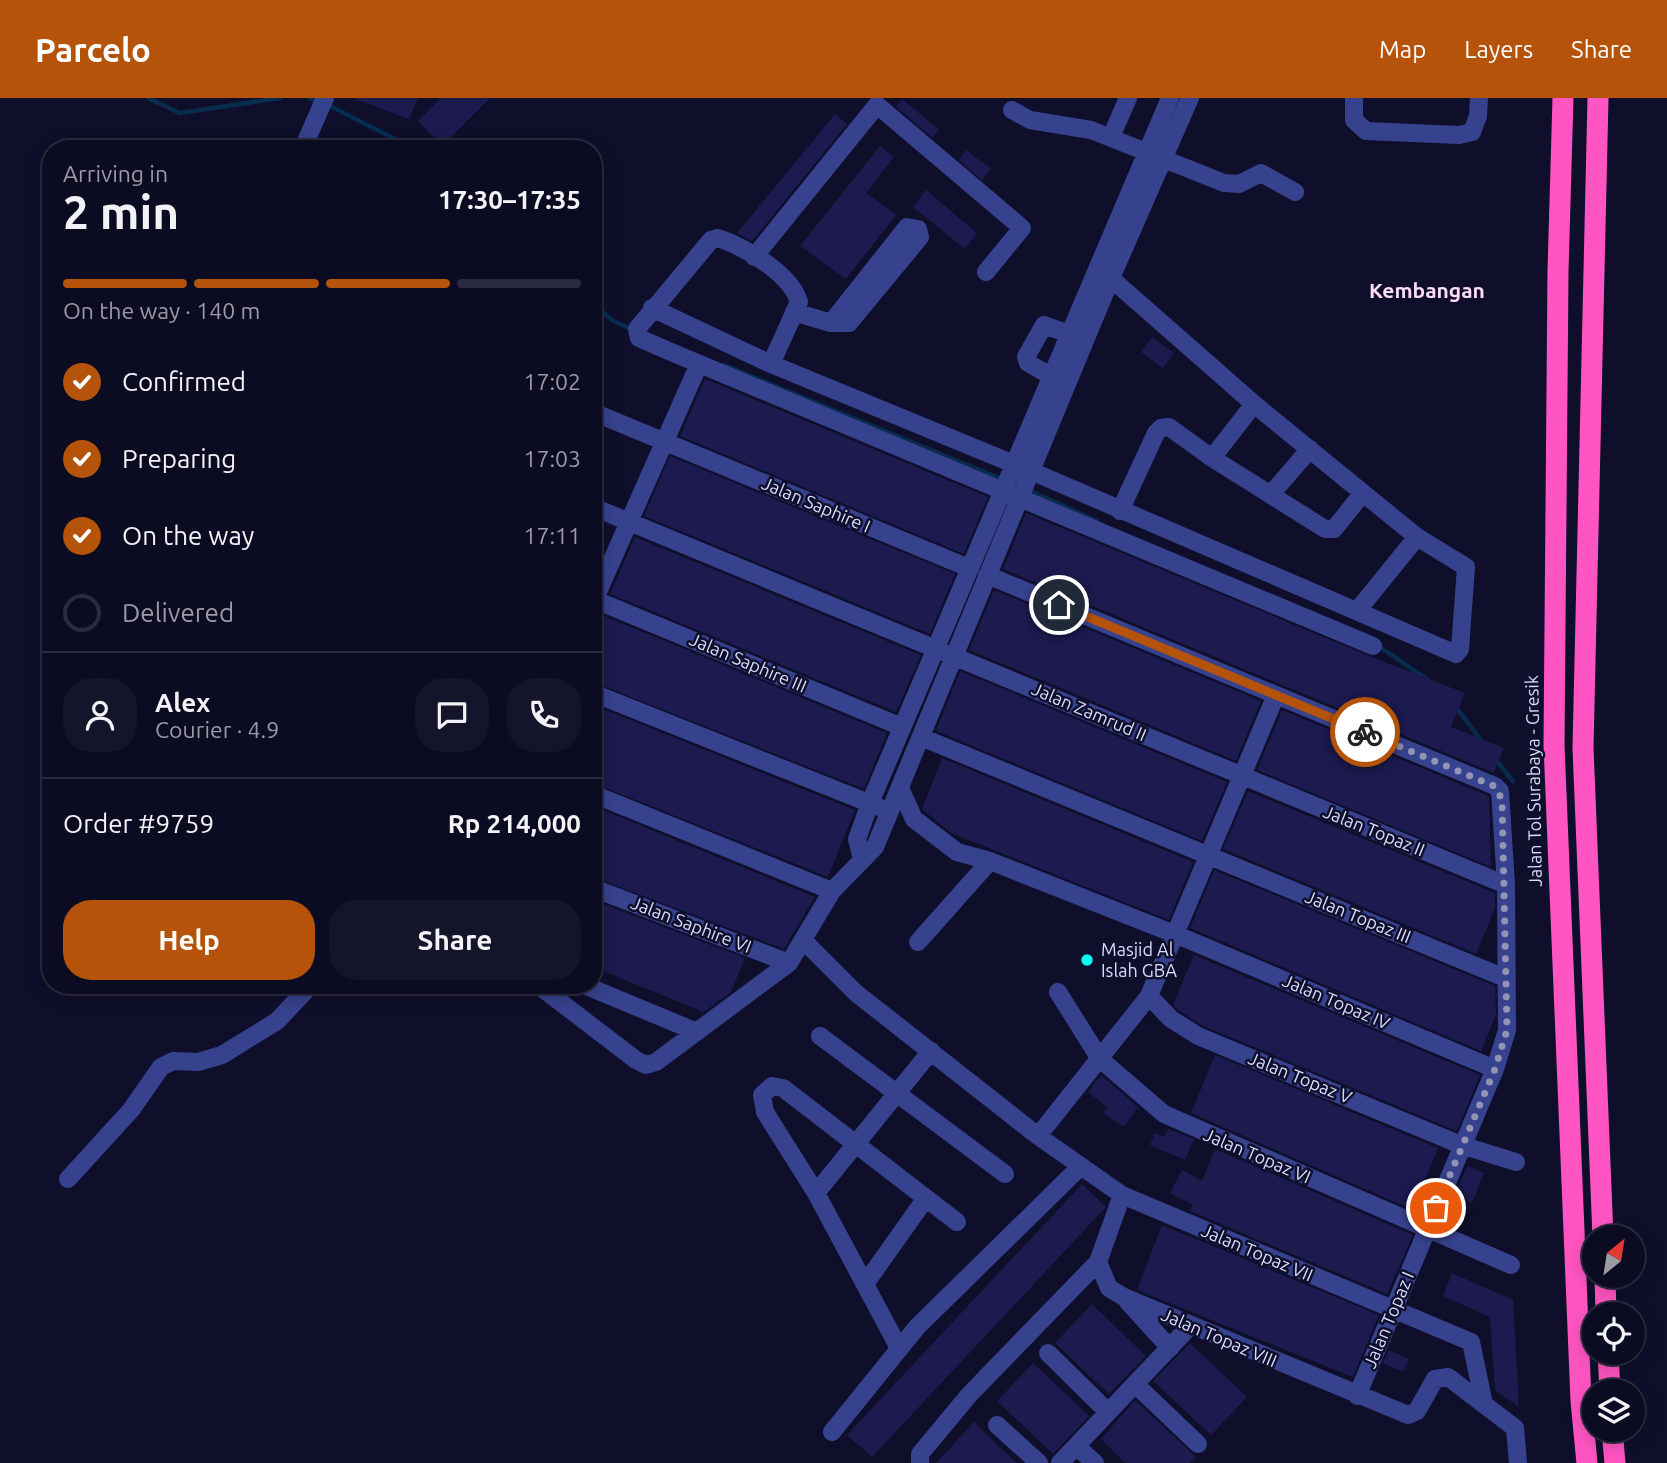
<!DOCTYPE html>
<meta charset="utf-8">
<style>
:root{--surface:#0b0b21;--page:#14142a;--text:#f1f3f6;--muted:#9a9ba5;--line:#2b2b3f;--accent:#b45309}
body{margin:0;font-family:Ubuntu,sans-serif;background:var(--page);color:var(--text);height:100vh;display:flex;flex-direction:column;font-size:26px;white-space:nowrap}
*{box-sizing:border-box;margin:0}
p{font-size:23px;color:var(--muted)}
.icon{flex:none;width:38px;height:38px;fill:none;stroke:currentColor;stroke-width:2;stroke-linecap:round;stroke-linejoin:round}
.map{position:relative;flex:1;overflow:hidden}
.sheet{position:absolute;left:42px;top:42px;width:560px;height:854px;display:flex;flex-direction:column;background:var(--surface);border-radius:28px;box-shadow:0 4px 18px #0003,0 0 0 2px var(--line)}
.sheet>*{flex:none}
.needle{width:46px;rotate:30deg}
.buttons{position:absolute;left:1582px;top:1127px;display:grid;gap:14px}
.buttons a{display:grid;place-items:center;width:63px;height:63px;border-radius:50%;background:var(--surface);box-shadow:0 4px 18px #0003,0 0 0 2px var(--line);font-size:35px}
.pin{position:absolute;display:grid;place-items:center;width:60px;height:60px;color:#fff;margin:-30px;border:4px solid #fff;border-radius:50%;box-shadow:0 2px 7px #0007}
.courier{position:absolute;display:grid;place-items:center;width:70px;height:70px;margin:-35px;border:5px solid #b45309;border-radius:50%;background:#fff;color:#222;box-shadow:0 2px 9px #0007}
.overview em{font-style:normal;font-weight:700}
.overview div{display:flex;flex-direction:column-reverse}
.overview{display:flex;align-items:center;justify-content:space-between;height:119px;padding:0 21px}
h1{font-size:46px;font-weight:700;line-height:52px}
.bar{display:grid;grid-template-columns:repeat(4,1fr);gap:10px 7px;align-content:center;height:84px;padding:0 21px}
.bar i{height:9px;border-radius:5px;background:var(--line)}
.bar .active{background:var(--accent)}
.bar p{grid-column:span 4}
.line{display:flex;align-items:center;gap:18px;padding:0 21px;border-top:2px solid var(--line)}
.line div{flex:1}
.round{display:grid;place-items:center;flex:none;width:74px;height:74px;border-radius:28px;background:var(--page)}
ol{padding:0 21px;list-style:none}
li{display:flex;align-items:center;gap:21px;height:77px}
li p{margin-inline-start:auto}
li .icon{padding:7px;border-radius:50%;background:var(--accent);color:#fff;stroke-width:4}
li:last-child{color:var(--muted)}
li i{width:38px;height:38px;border:4px solid var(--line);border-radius:50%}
.primary-button{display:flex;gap:14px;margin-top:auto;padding:14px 21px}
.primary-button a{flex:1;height:80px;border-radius:28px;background:var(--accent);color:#fff;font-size:28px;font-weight:700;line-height:80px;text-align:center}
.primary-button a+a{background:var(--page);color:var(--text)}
header{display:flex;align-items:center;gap:42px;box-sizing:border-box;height:98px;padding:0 35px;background:var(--accent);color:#fff}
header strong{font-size:33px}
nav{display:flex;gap:38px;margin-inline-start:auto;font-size:24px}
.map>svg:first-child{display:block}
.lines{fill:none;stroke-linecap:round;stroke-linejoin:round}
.stream{stroke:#072c4d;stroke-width:4.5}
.building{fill:#1c1a4e}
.minor{stroke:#37428e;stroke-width:18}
.highway{stroke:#ff55c2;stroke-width:21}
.done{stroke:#9394b5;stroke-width:7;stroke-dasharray:0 12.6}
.route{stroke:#b45309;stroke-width:9}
.poi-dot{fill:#06ffef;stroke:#0f0f2c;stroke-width:2.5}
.labels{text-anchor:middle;stroke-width:5;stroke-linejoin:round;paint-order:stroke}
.street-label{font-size:18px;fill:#dadcff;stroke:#0f0f2c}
.poi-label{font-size:18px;fill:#dadcff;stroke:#0f0f2c;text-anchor:start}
.quarter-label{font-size:21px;font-weight:bold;fill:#ffdcf8;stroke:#0f0f2c}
</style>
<header>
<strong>Parcelo</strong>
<nav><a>Map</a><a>Layers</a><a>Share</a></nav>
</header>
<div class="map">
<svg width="1667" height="1365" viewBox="0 0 1667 1365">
<rect width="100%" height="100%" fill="#0f0f2c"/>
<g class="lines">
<path class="stream" d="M 148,0 L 180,15 L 280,0
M 309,0 L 320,4
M 328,7 L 415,51
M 593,205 L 612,222 L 631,231
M 724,267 L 1004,382
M 1028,392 L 1097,423
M 1377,547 L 1427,581
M 1456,609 L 1482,644
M 1496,662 L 1513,683"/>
</g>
<path class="building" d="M 353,0 L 418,0 L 409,21 Z
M 441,0 L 490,0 L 442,48 L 418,23 Z
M 902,1 L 939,32 L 933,40 L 896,9 Z
M 835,16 L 847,26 L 766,126 L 752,143 L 737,135 Z
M 880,48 L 894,59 L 866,95 L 896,117 L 846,181 L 800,148 Z
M 966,52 L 991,71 L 982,82 L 959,62 Z
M 926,92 L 977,135 L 965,151 L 913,109 Z
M 1152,239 L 1174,255 L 1163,270 L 1141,254 Z
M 705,281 L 988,399 L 964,456 L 680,338 Z
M 670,358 L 955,476 L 930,536 L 644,418 Z
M 1026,415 L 1369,558 L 1465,595 L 1451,629 L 1504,650 L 1494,675 L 1003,471 Z
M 635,439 L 921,557 L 896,614 L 610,496 Z
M 994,492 L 1261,603 L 1236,663 L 969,552 Z
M 597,515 L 887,635 L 864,691 L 593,584 L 593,524 Z
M 960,573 L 1227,684 L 1202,743 L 936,633 Z
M 593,607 L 855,712 L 828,779 L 593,685 Z
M 1282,612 L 1489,698 L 1491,769 L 1257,672 Z
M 942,660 L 1193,764 L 1169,822 L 951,735 L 922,711 Z
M 1248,693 L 1495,795 L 1495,810 L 1476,856 L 1223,751 Z
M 593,708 L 815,799 L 784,851 L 593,779 Z
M 1214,772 L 1495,888 L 1496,917 L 1481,953 L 1190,830 Z
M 593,802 L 745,860 L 731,894 L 704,914 L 593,869 Z
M 1194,857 L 1480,977 L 1457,1033 L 1203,928 L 1178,912 L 1173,907 Z
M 1215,957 L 1438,1050 L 1413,1112 L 1191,1015 Z
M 1101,977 L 1138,1009 L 1124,1029 L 1103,1015 L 1107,1009 L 1088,994 Z
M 1168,1031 L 1194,1041 L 1185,1062 L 1150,1047 L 1155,1035 L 1164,1039 Z
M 1215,1051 L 1413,1137 L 1387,1196 L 1190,1113 L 1193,1107 L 1170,1095 L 1182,1072 L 1202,1083 Z
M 1467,1068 L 1484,1075 L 1472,1105 L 1455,1098 Z
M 1082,1086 L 1106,1109 L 872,1359 L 847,1337 Z
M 1162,1127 L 1379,1217 L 1353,1279 L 1137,1192 Z
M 1452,1175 L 1513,1202 L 1519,1309 L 1495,1292 L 1490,1219 L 1443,1198 Z
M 1092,1206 L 1146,1258 L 1109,1296 L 1055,1245 Z
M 1190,1245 L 1247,1299 L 1211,1337 L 1153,1283 Z
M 1389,1252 L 1409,1261 L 1403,1274 L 1383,1265 Z
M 1033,1265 L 1089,1318 L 1053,1356 L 997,1303 Z
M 1135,1302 L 1196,1359 L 1190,1365 L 1125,1365 L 1101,1341 Z
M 974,1324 L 1006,1355 L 1017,1365 L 936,1365 Z"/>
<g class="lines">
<path class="minor" d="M 1354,0 L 1354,22 L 1366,33 L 1459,37 L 1472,34 L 1478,18 L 1479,0
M 1012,12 L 1030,22 L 1091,32 L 1224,85 L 1239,86 L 1261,75 L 1295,94
M 1111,39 L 1128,0
M 307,41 L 325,0
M 754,159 L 877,7 L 1022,130 L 986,174
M 652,210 L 771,266 L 1031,373 L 1456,556 L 1460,551 L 1466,469 L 1417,439 L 1254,306 L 1098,169
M 794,214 L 831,225 L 849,225 L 920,139 L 918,131 L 907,129 L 831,225
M 771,266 L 799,204 C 791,176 745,149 718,140 L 711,142 L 637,231 L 639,240 L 671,254 L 1373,548
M 1051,278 L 1028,265 L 1026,259 L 1044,227 L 1069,236
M 593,314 L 969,470
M 1212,360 L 1254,306
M 1271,396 L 1310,351
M 593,409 L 1506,787
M 1120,413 L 1156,335 L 1161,330 L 1169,329 L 1212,360 L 1325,431 L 1334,431 L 1363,395
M 987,477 L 1495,688 L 1500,693 L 1506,787 L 1507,932 L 1495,971 L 1357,1298
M 593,501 L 902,629
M 593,505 L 699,266
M 1357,513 L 1417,439
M 593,595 L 879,709
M 921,639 L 1505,880
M 900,690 L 914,721 L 957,754 L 990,763 L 1177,837 L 1495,971
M 593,696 L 832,793
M 862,761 L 857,741 L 870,705 L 1170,0
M 593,790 L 789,865
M 804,843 L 856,895 L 1038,1038 L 1122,1097 L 1471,1244 L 1484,1306
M 918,844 L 990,763
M 538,887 L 636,962 L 646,967 L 656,964 L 789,865 L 832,793 L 875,749 L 1111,180 L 1190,0
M 584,887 L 697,934
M 1058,894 L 1100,961 L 1164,1016 L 1511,1167
M 1149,898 L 1171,921 L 1198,938 L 1461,1047 L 1516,1064
M 820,938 L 1005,1076
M 1038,1038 L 1149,898 L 1276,597
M 68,1081 L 131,1012 L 161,969 L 173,963 L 198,964 L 222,957 L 277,923 L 311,887
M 816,1095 L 931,953
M 1098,1164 L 1109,1190 L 1124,1199 L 1408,1317 L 1417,1313 L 1435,1281 L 1448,1279 L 1515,1330 L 1518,1365
M 865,1186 L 926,1100
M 1128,1204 L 1170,1250
M 899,1250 L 816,1095 L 765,1014 L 762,997 L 772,988 L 783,990 L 957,1124
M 1048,1255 L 1108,1314
M 1135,1286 L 1198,1346
M 997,1327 L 1039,1365
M 832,1334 L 917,1229 L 1081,1068
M 1076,1348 L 1095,1365
M 920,1365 L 920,1356 L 969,1297 L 1098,1164 L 1122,1097
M 1060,1365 L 1191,1227"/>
<path class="highway" d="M 1563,0 L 1558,173 L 1554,647 L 1581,1303 L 1587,1365
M 1598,0 L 1583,650 L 1603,1139
M 1605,1178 L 1606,1216
M 1608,1255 L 1610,1293
M 1612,1332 L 1615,1365"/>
</g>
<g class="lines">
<path class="done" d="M 1365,634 L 1494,688 L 1502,701 L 1507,932 L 1495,971 L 1436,1110"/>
<path class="route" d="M 1059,507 L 1365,634"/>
</g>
<circle class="poi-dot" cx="1087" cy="862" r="7"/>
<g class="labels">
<g class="street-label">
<text transform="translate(816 407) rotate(23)" y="6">Jalan Saphire I</text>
<text transform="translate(748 565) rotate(23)" y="6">Jalan Saphire III</text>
<text transform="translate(1089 614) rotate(23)" y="6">Jalan Zamrud II</text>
<text transform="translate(1534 683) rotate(-91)" y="6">Jalan Tol Surabaya - Gresik</text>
<text transform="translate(1374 733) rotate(22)" y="6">Jalan Topaz II</text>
<text transform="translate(1358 819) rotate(22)" y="6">Jalan Topaz III</text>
<text transform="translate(691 827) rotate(21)" y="6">Jalan Saphire VI</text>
<text transform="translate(1336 904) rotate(23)" y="6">Jalan Topaz IV</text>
<text transform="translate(1300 980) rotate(22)" y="6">Jalan Topaz V</text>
<text transform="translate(1257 1058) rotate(23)" y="6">Jalan Topaz VI</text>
<text transform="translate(1257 1155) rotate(23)" y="6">Jalan Topaz VII</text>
<text transform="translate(1389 1222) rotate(-67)" y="6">Jalan Topaz I</text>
<text transform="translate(1219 1240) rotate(23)" y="6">Jalan Topaz VIII</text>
</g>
<g class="poi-label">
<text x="1101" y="858">Masjid Al<tspan x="1101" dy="21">Islah GBA</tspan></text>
</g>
<g class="quarter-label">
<text x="1427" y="200">Kembangan</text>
</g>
</g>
</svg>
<div class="buttons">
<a><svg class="needle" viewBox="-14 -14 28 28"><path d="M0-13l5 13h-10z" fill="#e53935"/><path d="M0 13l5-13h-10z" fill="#9a9ba5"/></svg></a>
<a><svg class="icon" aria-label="locate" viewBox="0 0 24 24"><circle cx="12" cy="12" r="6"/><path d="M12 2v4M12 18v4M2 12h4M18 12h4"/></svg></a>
<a><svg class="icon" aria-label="layers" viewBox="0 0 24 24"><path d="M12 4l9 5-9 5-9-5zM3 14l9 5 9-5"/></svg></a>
</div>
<div class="pin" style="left:1436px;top:1110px;background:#ea580c"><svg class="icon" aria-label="bag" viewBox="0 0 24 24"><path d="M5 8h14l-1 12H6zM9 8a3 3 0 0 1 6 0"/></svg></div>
<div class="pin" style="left:1059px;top:507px;background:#1f2937"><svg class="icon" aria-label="home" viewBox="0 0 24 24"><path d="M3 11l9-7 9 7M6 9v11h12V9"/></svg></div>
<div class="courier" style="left:1365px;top:634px"><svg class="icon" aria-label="bike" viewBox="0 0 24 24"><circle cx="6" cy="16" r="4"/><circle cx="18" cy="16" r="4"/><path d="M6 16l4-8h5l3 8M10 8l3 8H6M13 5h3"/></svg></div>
<section class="sheet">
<div class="overview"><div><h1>2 min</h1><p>Arriving in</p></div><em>17:30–17:35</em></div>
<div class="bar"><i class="active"></i><i class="active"></i><i class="active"></i><i></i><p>On the way · 140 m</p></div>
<ol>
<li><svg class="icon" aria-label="check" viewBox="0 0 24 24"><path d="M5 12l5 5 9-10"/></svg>Confirmed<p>17:02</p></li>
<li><svg class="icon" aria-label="check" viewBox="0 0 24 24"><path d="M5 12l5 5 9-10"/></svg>Preparing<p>17:03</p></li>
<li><svg class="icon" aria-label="check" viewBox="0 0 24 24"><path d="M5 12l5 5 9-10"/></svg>On the way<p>17:11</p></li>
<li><i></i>Delivered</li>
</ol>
<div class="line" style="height:126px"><a class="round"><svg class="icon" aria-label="person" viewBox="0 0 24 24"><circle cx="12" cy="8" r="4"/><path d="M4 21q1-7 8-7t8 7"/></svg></a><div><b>Alex</b><p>Courier · 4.9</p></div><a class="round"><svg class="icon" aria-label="chat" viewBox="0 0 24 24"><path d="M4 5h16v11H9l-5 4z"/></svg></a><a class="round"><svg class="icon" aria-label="phone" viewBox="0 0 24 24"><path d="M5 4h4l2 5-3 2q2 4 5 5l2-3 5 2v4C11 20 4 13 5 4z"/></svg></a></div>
<div class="line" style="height:91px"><div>Order #9759</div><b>Rp 214,000</b></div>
<div class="primary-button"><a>Help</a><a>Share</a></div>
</section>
</div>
